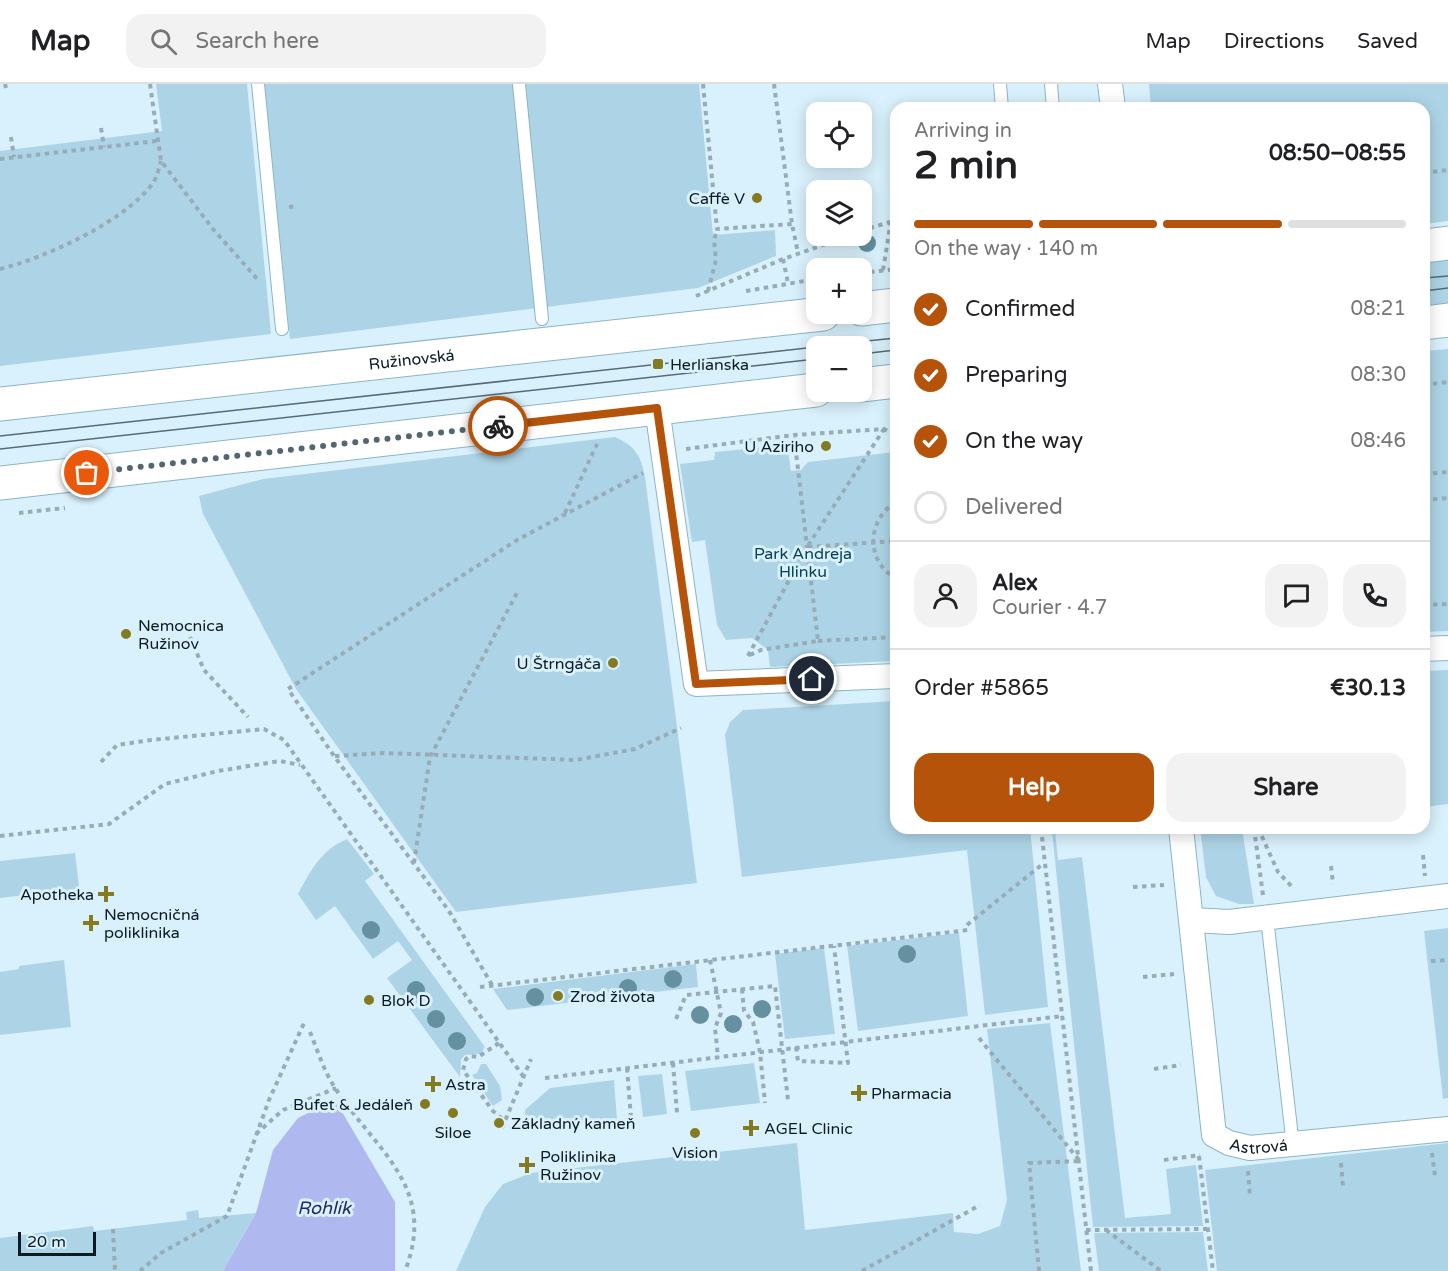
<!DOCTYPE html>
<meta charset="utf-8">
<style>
:root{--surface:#fff;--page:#f2f2f2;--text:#202124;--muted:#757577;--line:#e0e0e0;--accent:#b45309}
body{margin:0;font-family:"Varela Round",sans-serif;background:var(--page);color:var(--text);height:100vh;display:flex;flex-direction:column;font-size:22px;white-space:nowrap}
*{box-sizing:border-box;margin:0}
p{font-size:20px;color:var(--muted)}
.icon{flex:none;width:33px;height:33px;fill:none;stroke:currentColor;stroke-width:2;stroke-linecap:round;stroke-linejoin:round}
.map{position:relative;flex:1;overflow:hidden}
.sheet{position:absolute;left:890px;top:18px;width:540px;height:732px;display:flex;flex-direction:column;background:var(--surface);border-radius:18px;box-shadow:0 3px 15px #0003}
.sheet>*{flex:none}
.controls{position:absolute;left:806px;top:18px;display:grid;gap:12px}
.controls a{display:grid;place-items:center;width:66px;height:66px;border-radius:12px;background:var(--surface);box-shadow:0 3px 15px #0003;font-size:30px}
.scale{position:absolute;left:18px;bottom:15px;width:78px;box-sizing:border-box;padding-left:6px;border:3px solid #0c1b22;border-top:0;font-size:16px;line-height:21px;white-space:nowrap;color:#0c1b22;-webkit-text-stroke:4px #d9f1fc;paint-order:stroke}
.pin{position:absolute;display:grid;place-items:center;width:51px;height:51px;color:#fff;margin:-26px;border:3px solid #fff;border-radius:50%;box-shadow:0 2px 6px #0007}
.courier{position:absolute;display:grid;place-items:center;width:60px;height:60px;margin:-30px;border:4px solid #b45309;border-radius:50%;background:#fff;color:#222;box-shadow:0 2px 8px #0007}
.overview em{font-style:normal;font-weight:700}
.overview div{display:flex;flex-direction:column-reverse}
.overview{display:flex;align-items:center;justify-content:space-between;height:102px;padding:0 24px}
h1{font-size:39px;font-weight:700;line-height:45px}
.bar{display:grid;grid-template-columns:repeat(4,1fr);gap:9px 6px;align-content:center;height:72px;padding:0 24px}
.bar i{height:8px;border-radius:4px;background:var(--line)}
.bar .on{background:var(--accent)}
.bar p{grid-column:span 4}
.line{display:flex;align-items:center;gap:15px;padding:0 24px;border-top:2px solid var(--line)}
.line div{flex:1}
.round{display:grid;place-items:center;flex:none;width:63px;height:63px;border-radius:18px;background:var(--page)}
ol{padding:0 24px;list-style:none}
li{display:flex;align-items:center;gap:18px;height:66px}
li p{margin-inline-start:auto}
li .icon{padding:6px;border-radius:50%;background:var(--accent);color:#fff;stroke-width:4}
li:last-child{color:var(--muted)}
li i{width:33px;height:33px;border:3px solid var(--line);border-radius:50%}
.action{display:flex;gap:12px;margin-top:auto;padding:12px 24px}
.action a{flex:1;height:69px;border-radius:18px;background:var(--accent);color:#fff;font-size:24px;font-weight:700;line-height:69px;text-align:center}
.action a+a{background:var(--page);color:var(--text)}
header{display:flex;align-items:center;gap:36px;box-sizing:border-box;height:84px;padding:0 30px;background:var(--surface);border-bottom:2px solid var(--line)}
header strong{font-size:28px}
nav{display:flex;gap:33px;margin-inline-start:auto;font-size:21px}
.search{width:420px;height:54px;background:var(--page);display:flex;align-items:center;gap:15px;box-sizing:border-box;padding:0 21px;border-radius:18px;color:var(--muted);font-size:22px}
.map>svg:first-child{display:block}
.green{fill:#add4e6}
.water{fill:#afb9f0}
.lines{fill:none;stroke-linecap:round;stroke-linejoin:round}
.lane-casing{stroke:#8db4c5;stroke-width:14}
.street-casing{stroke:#8db4c5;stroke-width:26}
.secondary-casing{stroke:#8db4c5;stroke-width:35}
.path{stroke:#97acb6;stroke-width:4;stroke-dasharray:4.5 4.5;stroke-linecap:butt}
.lane{stroke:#fff;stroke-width:12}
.street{stroke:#fff;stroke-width:24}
.secondary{stroke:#fff;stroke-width:33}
.tram{stroke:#586b73;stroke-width:1.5}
.tree{fill:#6590a0}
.done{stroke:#54666e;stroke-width:6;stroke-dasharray:0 10.8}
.route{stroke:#b45309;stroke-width:8}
.poi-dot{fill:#847b21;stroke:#d9f1fc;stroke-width:2}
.labels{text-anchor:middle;stroke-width:6;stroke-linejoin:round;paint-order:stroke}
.poi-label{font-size:16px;fill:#0c1b22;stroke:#d9f1fc;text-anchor:start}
.street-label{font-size:16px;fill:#0c1b22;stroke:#d9f1fc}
.park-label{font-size:16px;fill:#064155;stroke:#d9f1fc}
.water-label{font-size:18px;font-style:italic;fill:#242665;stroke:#d9f1fc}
</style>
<header>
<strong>Map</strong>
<div class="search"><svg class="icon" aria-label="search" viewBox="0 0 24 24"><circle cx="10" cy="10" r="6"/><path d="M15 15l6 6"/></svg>Search here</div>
<nav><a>Map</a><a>Directions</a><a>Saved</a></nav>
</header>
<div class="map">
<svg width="1448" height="1187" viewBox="0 0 1448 1187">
<rect width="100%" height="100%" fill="#d9f1fc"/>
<path class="green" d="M 156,0 L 247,0 L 271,250 L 0,282 L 0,67 L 162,47 Z
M 264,0 L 699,0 L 713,151 L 775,146 L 776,172 L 698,204 L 290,255 Z
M 1149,0 L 1448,0 L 1448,137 L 1424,140 L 1424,24 L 1151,24 Z
M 1448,176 L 1448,221 L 1424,224 L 1424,179 Z
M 1448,265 L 1448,547 L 1424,548 L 1424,267 Z
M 615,353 C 635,362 641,371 645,393 L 697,799 L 456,828 L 296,605 L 203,430 L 199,412 L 263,395 Z
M 787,361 L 791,387 L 801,386 L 808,378 L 895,368 L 895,577 L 770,583 L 768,566 L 752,554 L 726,556 L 717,541 L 705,456 L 692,458 L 680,380 L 714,376 L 715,368 Z
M 1448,586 L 1448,720 L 1424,723 L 1424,587 Z
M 895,617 L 896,744 L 1030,744 L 1048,923 L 985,931 L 967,766 L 742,793 L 725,651 L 730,638 L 743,626 Z
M 1200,744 L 1245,744 L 1242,745 L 1254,820 L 1239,820 L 1216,812 L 1206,793 Z
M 1052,747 L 1055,747 L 1058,776 L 1082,773 L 1125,1134 L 1171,1130 L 1166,1085 L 1196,1081 L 1203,1142 L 1093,1143 Z
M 347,755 L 374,790 L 365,797 L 485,963 L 480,970 L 465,971 L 461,976 L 460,993 L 387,894 L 412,876 L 398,857 L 373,875 L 335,822 L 316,836 L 298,810 C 311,786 321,766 347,755 Z
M 75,769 L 80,810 L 35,815 L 34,810 L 0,814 L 0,777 Z
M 1448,844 L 1448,1014 L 1443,1015 L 1424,847 Z
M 959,849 L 968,932 L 858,947 L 847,862 Z
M 824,864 L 835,950 L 785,955 L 775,870 Z
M 64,876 L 71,943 L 0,951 L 0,888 L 19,885 L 19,882 Z
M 696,880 L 698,903 L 672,906 L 507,926 L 493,905 Z
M 1050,939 L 1081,1187 L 456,1187 L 485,1123 L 503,1100 L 531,1089 L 797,1059 L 805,1146 L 953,1129 L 954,1148 L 978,1150 L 1000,1142 L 1007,1116 L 987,945 Z
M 754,979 L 760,1019 L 691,1027 L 685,987 Z
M 481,980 L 486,980 L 500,1002 L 502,1016 L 493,1022 L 472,991 L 477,989 Z
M 662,990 L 667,1030 L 643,1033 L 638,992 Z
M 614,996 L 617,1036 L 526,1046 L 525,1026 L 550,1004 Z
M 1448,1059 L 1448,1187 L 1217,1187 L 1205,1086 Z
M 198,1126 L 199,1134 L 256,1129 L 223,1187 L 0,1187 L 0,1154 L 93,1142 L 94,1147 L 187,1136 L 186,1128 Z
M 1203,1148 L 1208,1187 L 1099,1187 L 1094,1149 Z"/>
<path class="water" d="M 335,1016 L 395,1118 L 395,1187 L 223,1187 L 256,1129 L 273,1066 L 298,1034 Z"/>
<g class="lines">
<g class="lane-casing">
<path id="lane" d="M 258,0 L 282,245
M 519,0 L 542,235
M 1000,0 L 1002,24
M 1051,0 L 1053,24
M 1267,834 L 1293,1062"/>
</g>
<g class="street-casing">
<g id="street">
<path d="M 1110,0 L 1113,24"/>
<path d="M 657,324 L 696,600 L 896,592"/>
<path d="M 1424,565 L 1448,564"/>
<path id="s1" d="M 1181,744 L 1214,1051 L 1229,1059 L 1250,1064 L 1448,1045"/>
<path d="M 1192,836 L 1229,838 L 1448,812"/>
</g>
</g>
<g class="secondary-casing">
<g id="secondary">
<path d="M 1424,162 L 1448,159"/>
<path d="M 861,225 L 896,221"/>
<path d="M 1424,239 L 1448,236"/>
<path d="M 861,301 L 896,297"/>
<path id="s2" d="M 0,320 L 823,230"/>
<path d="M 0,399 L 816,306"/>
</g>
</g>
<path class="path" d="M 5,0 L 6,4
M 150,0 L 161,77 L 213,145 L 259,197
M 703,0 L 717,145 L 792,140
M 774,0 L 792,140 L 798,169
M 1191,24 L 1226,21
M 101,44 L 104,63
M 11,53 L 14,73
M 0,75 L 157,57
M 1424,89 L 1448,86
M 289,123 L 297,122
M 861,147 L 896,136
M 783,175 L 788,199
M 0,185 C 45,174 126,137 153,99 C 157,93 159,84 161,77
M 883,186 L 891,137
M 861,189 L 896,185
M 708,207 L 716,176 L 714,156 L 717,145
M 746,207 L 816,195
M 696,212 L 783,175 L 849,152
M 1424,301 L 1448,298
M 686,365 L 794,351 L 884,345 L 896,352
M 1424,390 L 1448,388
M 1424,416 L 1448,414
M 896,418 C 867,435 865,478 896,494
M 19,429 L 65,424
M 565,429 L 597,360
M 808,463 L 896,457
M 1424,521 L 1448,520
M 190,553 L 204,586 L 248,633
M 818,557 L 896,553
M 750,571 L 761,566 L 818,557 L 794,351
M 748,572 L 807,463 L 884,345
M 335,672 L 383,669 L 576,676 L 635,665 L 681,644
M 101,678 L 117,661 L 151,656 L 264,645 L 284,656 L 523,992
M 1041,744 L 1091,1187
M 1254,744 L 1263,811
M 1258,744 L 1278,788 L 1294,805
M 1041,746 L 1054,744
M 0,752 L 109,740 L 165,700 L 218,687 L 280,677 L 300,681
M 1423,771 L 1425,792
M 414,779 L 430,673 L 518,507
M 1331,782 L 1333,800
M 1133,803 L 1164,801
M 967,841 L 1044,779
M 710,876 L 721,929 L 715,944 L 718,973
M 1431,877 L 1448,876
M 1143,893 L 1174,890
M 492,901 L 449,827 L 334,672 L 288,605 L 517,456 L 643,389
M 480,903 L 968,846
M 742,905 L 744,927 L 753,938 L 760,968 L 765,1019
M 676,935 L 686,911 L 775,902 L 788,1016
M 310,948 C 317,965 323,984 332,999 C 372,1065 439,1100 405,1187
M 979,954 L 1079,1076
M 499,959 L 478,973 L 470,972 L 466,975 L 463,986 L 493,1027 L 505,1037
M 796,963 L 798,977 L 848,979 L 834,862
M 673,979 L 677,1029
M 627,984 L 631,1034
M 1154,985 L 1181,981
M 545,994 L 1063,932
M 502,1044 L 531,975
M 256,1050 L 283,1026 L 336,1004
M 1432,1069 L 1435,1092
M 1199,1072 L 1213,1187
M 1164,1076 L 1200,1071
M 1341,1079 L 1343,1103
M 1248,1087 L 1250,1113
M 113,1145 L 115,1187
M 1086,1146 L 1207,1145
M 1106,1146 L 1161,1187
M 140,1187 L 161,1169 L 227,1132 L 269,1016 L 304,939
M 862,1187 L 980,1121
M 1039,1187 L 1029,1079 L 1079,1077"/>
<use href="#lane" class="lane"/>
<use href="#street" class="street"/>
<use href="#secondary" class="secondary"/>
<path class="tram" d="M 1424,194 L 1448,192
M 1424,207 L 1448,204
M 817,262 L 896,254
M 861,270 L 896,266
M 0,352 L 816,263
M 0,365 L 816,275"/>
</g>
<g class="tree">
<circle cx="867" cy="159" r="9"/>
<circle cx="371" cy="846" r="9"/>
<circle cx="907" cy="870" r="9"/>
<circle cx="673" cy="895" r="9"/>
<circle cx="628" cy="904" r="9"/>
<circle cx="416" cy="906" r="9"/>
<circle cx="535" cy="913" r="9"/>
<circle cx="762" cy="925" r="9"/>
<circle cx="700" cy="931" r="9"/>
<circle cx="436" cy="935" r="9"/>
<circle cx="733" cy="940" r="9"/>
<circle cx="457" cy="957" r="9"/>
</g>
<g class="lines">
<path class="done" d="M 87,389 L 498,342"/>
<path class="route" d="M 498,342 L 657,324 L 696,600 L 812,595"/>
</g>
<g class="poi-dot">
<circle cx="757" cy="114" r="6"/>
<rect x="652" y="274" width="12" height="12" rx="3"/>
<circle cx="826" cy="362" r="6"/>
<circle cx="126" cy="550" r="6"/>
<circle cx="613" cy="579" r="6"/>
<path d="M103 801h6v6h6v6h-6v6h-6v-6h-6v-6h6z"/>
<path d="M88 830h6v6h6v6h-6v6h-6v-6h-6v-6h6z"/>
<circle cx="558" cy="912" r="6"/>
<circle cx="369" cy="916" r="6"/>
<path d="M430 991h6v6h6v6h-6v6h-6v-6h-6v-6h6z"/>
<path d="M856 1000h6v6h6v6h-6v6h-6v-6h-6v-6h6z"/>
<circle cx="425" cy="1020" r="6"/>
<circle cx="453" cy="1029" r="6"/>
<circle cx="499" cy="1039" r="6"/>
<path d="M748 1035h6v6h6v6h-6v6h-6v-6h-6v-6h6z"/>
<circle cx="695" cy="1049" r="6"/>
<path d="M524 1072h6v6h6v6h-6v6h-6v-6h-6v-6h6z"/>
</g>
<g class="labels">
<g class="poi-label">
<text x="745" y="120" text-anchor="end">Caffè V</text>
<text x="670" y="286">Herlianska</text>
<text x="814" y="368" text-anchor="end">U Aziriho</text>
<text x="138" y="547">Nemocnica<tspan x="138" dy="18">Ružinov</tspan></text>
<text x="601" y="585" text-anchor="end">U Štrngáča</text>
<text x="94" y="816" text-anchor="end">Apotheka</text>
<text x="104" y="836">Nemocničná<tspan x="104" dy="18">poliklinika</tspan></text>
<text x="570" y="918">Zrod života</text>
<text x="381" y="922">Blok D</text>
<text x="445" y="1006">Astra</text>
<text x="871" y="1015">Pharmacia</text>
<text x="413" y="1026" text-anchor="end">Bufet &amp; Jedáleň</text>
<text x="511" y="1045">Základný kameň</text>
<text x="764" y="1050">AGEL Clinic</text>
<text x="453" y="1054" text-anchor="middle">Siloe</text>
<text x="695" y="1074" text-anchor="middle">Vision</text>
<text x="540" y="1078">Poliklinika<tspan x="540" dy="18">Ružinov</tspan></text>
</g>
<g class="street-label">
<text dy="6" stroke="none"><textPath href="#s2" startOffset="414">Ružinovská</textPath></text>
<text dy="6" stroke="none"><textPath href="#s1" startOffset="356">Astrová</textPath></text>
</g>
<g class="park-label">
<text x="803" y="475">Park Andreja<tspan x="803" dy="18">Hlinku</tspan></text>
</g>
<g class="water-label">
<text x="324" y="1130">Rohlík</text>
</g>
</g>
</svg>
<div class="controls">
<a><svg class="icon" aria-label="locate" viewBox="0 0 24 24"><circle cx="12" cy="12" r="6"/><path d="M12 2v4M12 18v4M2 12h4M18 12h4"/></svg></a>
<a><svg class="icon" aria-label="layers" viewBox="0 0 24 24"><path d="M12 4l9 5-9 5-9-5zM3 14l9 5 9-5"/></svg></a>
<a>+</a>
<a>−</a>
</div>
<div class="scale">20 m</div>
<div class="pin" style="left:87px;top:389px;background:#ea580c"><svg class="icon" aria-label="bag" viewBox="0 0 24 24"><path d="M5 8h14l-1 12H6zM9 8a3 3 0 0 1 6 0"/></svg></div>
<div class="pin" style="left:812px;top:595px;background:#1f2937"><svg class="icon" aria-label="home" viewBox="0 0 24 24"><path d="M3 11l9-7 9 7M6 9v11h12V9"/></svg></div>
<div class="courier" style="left:498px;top:342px"><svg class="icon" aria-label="bike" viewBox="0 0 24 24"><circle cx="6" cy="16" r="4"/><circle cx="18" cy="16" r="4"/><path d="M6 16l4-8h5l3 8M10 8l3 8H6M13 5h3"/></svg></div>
<section class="sheet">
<div class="overview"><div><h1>2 min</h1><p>Arriving in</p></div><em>08:50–08:55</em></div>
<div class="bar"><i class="on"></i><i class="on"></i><i class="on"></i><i></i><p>On the way · 140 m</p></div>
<ol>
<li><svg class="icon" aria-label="check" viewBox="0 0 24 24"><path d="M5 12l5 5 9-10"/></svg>Confirmed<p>08:21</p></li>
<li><svg class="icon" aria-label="check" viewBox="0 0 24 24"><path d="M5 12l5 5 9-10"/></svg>Preparing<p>08:30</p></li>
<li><svg class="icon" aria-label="check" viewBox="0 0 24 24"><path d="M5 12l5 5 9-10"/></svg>On the way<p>08:46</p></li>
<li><i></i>Delivered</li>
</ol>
<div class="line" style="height:108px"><a class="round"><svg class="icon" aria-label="person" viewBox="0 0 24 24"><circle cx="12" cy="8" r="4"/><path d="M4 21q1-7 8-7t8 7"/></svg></a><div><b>Alex</b><p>Courier · 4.7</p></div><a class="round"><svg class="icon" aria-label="chat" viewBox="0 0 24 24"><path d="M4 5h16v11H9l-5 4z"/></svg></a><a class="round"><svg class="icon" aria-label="phone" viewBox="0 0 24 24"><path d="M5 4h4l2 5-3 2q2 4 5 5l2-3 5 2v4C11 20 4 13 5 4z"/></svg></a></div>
<div class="line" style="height:78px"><div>Order #5865</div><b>€30.13</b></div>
<div class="action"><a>Help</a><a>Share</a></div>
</section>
</div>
